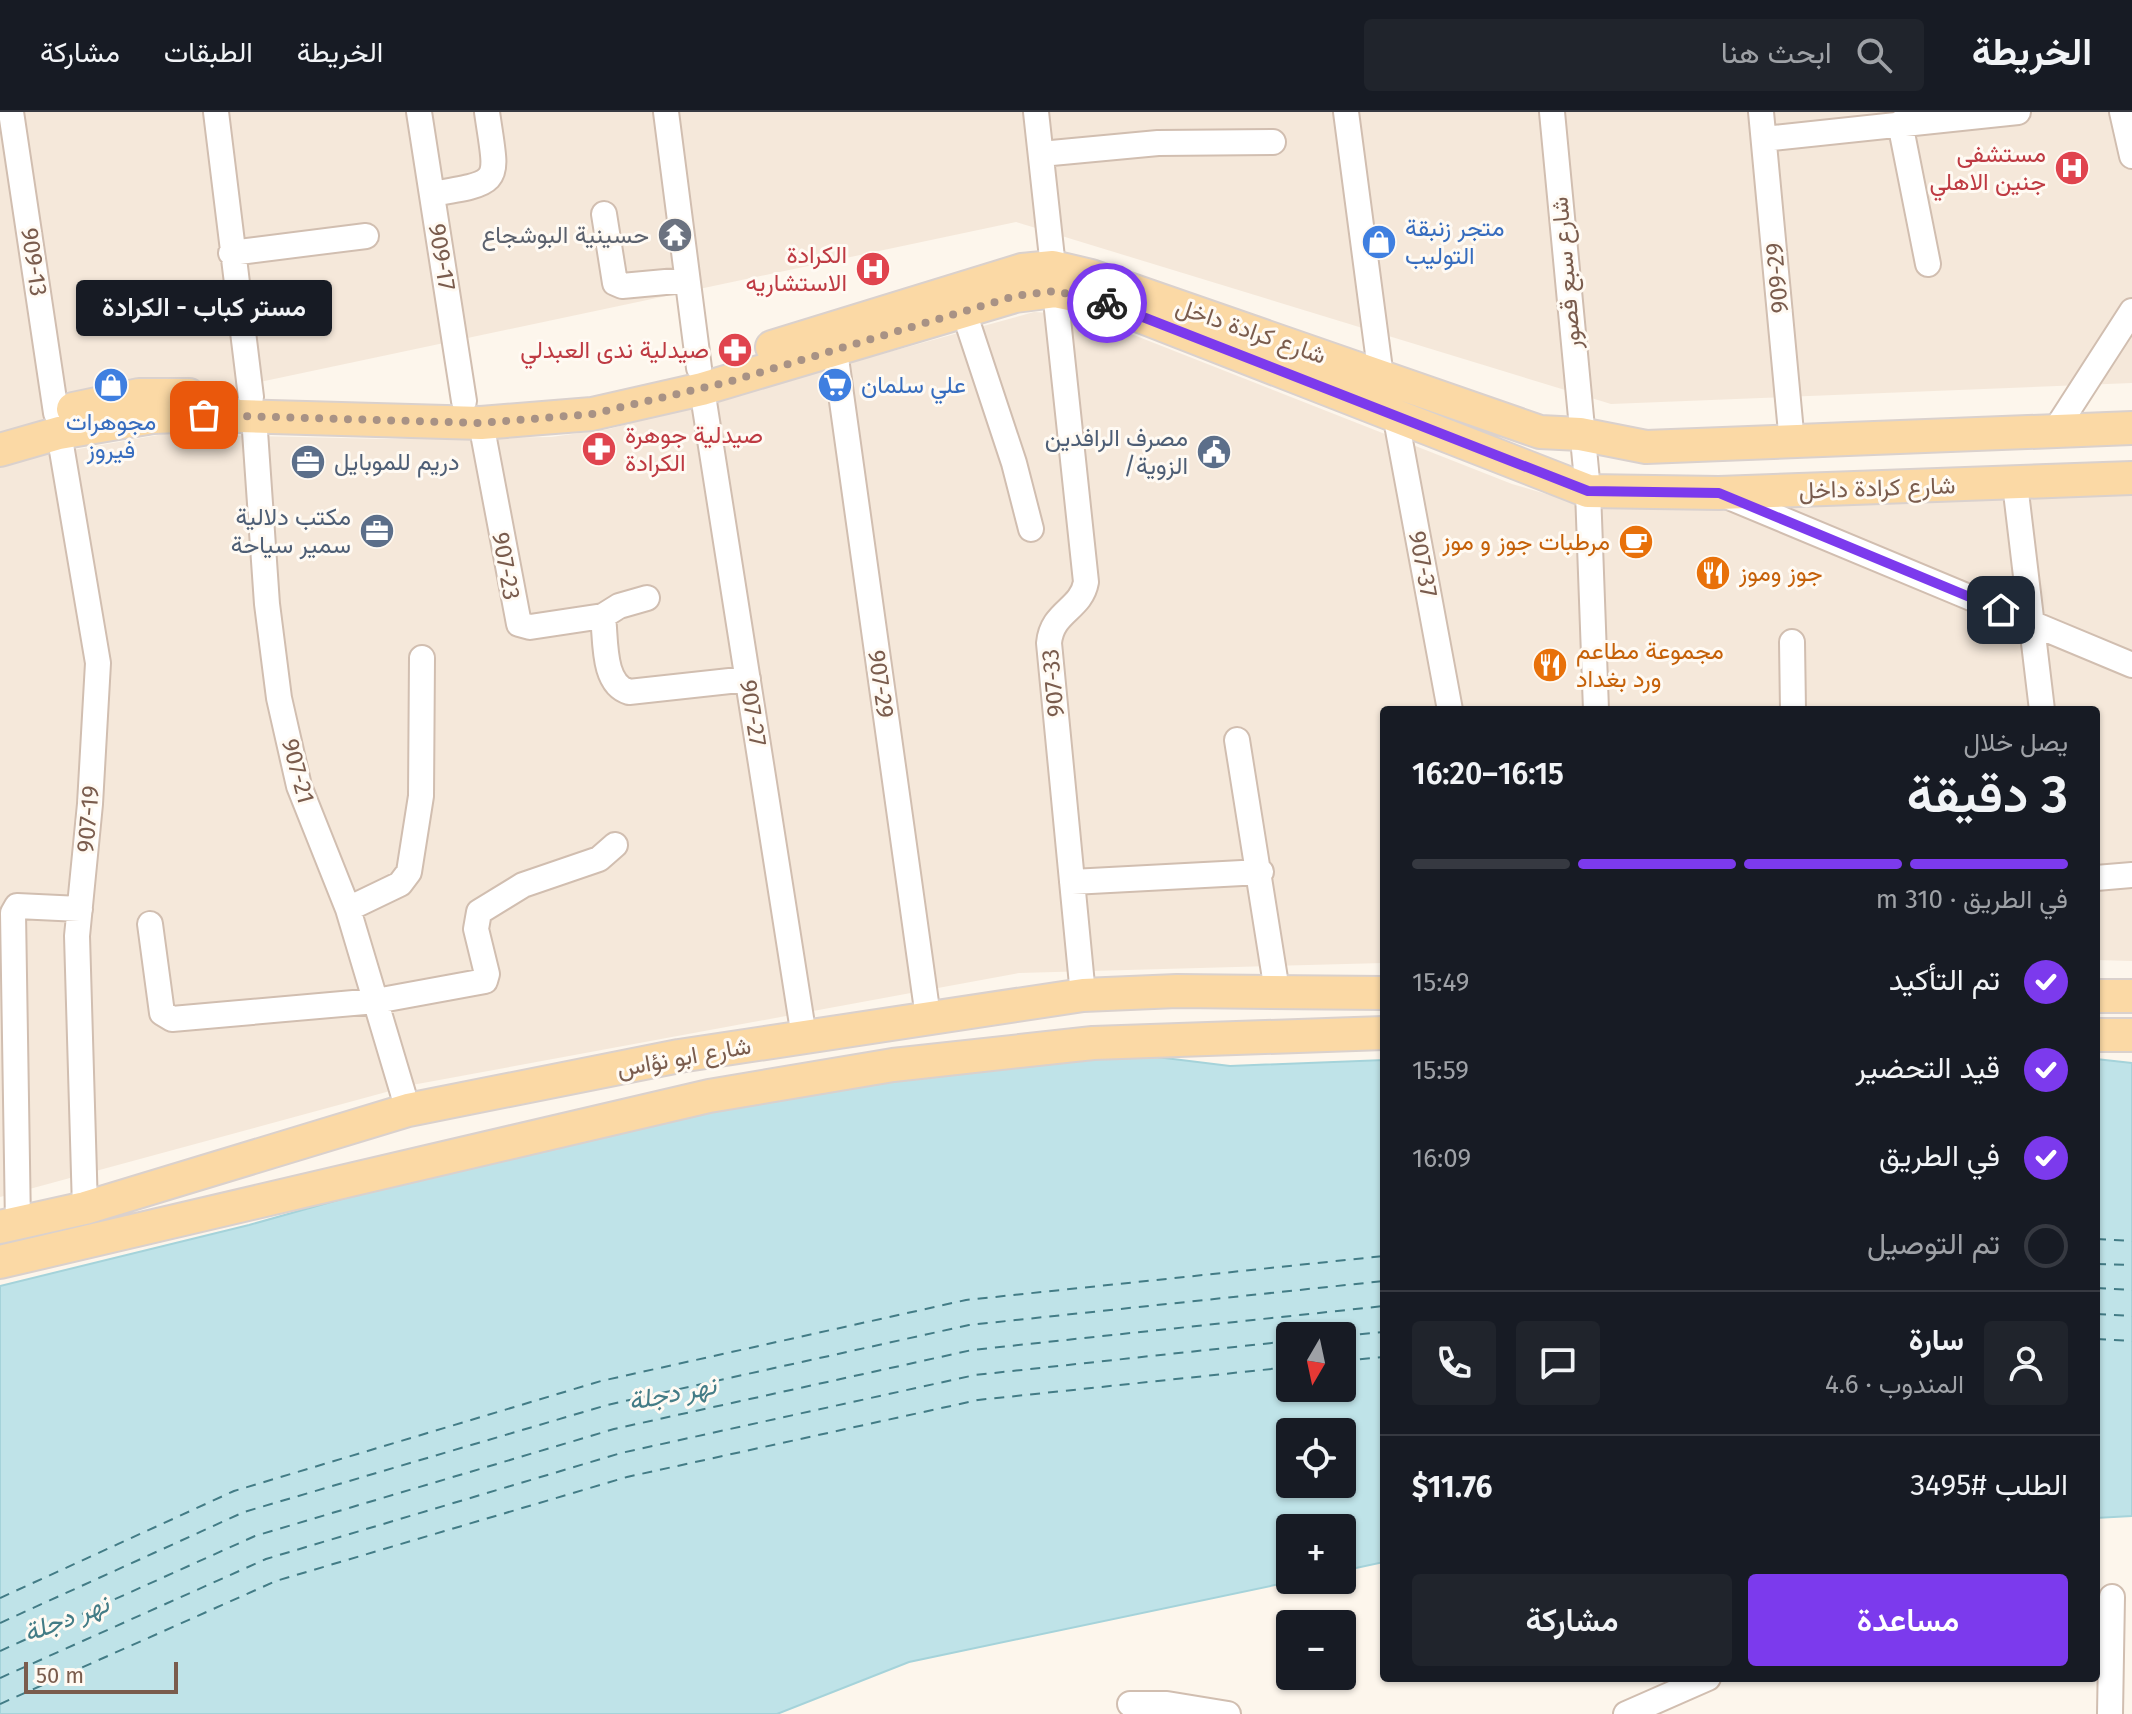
<!DOCTYPE html>
<html lang="ar">
<meta charset="utf-8">
<style>
:root{--surface:#171b24;--page:#20242c;--text:#f1f3f6;--muted:#9ea1a6;--line:#363941;--accent:#7c3aed}
body{margin:0;font-family:"Fira Sans",Vazirmatn,sans-serif;background:var(--page);color:var(--text);direction:rtl;height:100vh;display:flex;flex-direction:column;font-size:30px;white-space:nowrap}
*{box-sizing:border-box;margin:0}
p{font-size:26px;color:var(--muted)}
.icon{flex:none;width:44px;height:44px;fill:none;stroke:currentColor;stroke-width:2;stroke-linecap:round;stroke-linejoin:round}
.map{position:relative;flex:1;overflow:hidden;direction:ltr}
.side{position:absolute;left:1380px;top:594px;width:720px;height:976px;display:flex;flex-direction:column;background:var(--surface);border-radius:8px;box-shadow:0 2px 6px #0004;direction:rtl}
.side>*{flex:none}
.needle{width:52px;rotate:189deg}
.tools{position:absolute;left:1276px;top:1210px;display:grid;gap:16px}
.tools a{display:grid;place-items:center;width:80px;height:80px;border-radius:8px;background:var(--surface);box-shadow:0 2px 6px #0004;font-size:40px}
.scale{position:absolute;left:24px;bottom:20px;width:154px;box-sizing:border-box;padding-left:8px;border:4px solid #7a5c4d;border-top:0;font-size:22px;line-height:28px;white-space:nowrap;color:#7a5c4d;-webkit-text-stroke:6px #fffaf3;paint-order:stroke}
.pin{position:absolute;display:grid;place-items:center;width:68px;height:68px;color:#fff;margin:-34px;border-radius:16px;box-shadow:0 4px 12px #0006}
.courier{position:absolute;display:grid;place-items:center;width:80px;height:80px;margin:-40px;border:6px solid #7c3aed;border-radius:50%;background:#fff;color:#222;box-shadow:0 2px 10px #0007}
.bubble{position:absolute;height:56px;border-radius:8px;background:var(--surface);box-shadow:0 2px 6px #0004;font-size:26px;font-weight:600;line-height:56px;text-align:center;direction:rtl}
.headline em{font-style:normal;font-weight:600}
.headline div{display:flex;flex-direction:column-reverse}
.headline{display:flex;align-items:center;justify-content:space-between;height:136px;padding:0 32px}
h1{font-size:52px;font-weight:600;line-height:60px}
.bar{display:grid;grid-template-columns:repeat(4,1fr);gap:12px 8px;align-content:center;height:96px;padding:0 32px}
.bar i{height:10px;border-radius:6px;background:var(--line)}
.bar .current{background:var(--accent)}
.bar p{grid-column:span 4}
.line{display:flex;align-items:center;gap:20px;padding:0 32px;border-top:2px solid var(--line)}
.line div{flex:1}
.round{display:grid;place-items:center;flex:none;width:84px;height:84px;border-radius:8px;background:var(--page)}
ol{padding:0 32px;list-style:none}
li{display:flex;align-items:center;gap:24px;height:88px}
li p{margin-inline-start:auto}
li .icon{padding:8px;border-radius:50%;background:var(--accent);color:#fff;stroke-width:4}
li:last-child{color:var(--muted)}
li i{width:44px;height:44px;border:4px solid var(--line);border-radius:50%}
.cta{display:flex;gap:16px;margin-top:auto;padding:16px 32px}
.cta a{flex:1;height:92px;border-radius:8px;background:var(--accent);color:#fff;font-size:32px;font-weight:600;line-height:92px;text-align:center}
.cta a+a{background:var(--page);color:var(--text)}
header{display:flex;align-items:center;gap:48px;box-sizing:border-box;height:112px;padding:0 40px;background:var(--surface);border-bottom:2px solid var(--line)}
header strong{font-size:38px}
nav{display:flex;gap:44px;margin-inline-start:auto;font-size:28px}
.search{width:560px;height:72px;background:var(--page);display:flex;align-items:center;gap:20px;box-sizing:border-box;padding:0 28px;border-radius:8px;color:var(--muted);font-size:30px}
.map>svg:first-child{display:block}
.residential{fill:#f5e8da}
.water{fill:#bfe3e8;stroke:#a5d3da;stroke-width:2;fill-rule:evenodd}
.lines{fill:none;stroke-linecap:round;stroke-linejoin:round}
.ferry{stroke:#437c86;stroke-width:2;stroke-dasharray:10 8;stroke-linecap:butt}
.minor-casing{stroke:#d1beb0;stroke-width:28}
.major-casing{stroke:#dad1cd;stroke-width:36}
.minor{stroke:#fff;stroke-width:24}
.major{stroke:#fbd9a5;stroke-width:32}
.done{stroke:#a89285;stroke-width:8;stroke-dasharray:0 14.4}
.route{stroke:#7c3aed;stroke-width:10}
.labels{text-anchor:middle;stroke-width:6;stroke-linejoin:round;paint-order:stroke}
.health-label{font-size:24px;fill:#be3a42;stroke:#fffaf3;text-anchor:end}
.shop-label{font-size:24px;fill:#366cbe;stroke:#fffaf3;text-anchor:start}
.worship-label{font-size:24px;fill:#5b616d;stroke:#fffaf3;text-anchor:end}
.street-label{font-size:24px;fill:#7a5c4d;stroke:#fffaf3}
.service-label{font-size:24px;fill:#4e5e75;stroke:#fffaf3;text-anchor:end}
.food-label{font-size:24px;fill:#c56008;stroke:#fffaf3;text-anchor:start}
.water-label{font-size:26px;font-style:italic;fill:#437c86;stroke:#fffaf3}
</style>
<header>
<strong>الخريطة</strong>
<div class="search"><svg class="icon" aria-label="search" viewBox="0 0 24 24"><circle cx="10" cy="10" r="6"/><path d="M15 15l6 6"/></svg>ابحث هنا</div>
<nav><a>الخريطة</a><a>الطبقات</a><a>مشاركة</a></nav>
</header>
<div class="map">
<svg width="2132" height="1602" viewBox="0 0 2132 1602">
<rect width="100%" height="100%" fill="#fdf6ec"/>
<path class="residential" d="M 0,0 L 2132,0 L 2132,271 L 1611,292 L 1016,110 L 0,325 Z
M 1034,200 L 1083,203 L 1512,372 L 1567,388 L 2132,376 L 2132,849 L 2096,848 L 2096,598 L 1384,598 L 1384,851 L 1019,861 L 412,973 L 0,1085 L 0,356 L 44,343 L 164,322 L 386,327 L 551,325 L 609,317 Z"/>
<path class="water" d="M 1124,941 L 1230,954 L 1384,948 L 1384,1450 L 1342,1459 L 1342,1416 L 1290,1416 L 1290,1468 L 1299,1468 L 909,1550 L 777,1602 L 0,1602 L 0,1174 L 249,1113 L 398,1071 L 832,972 ZM 1290,1224 L 1342,1224 L 1342,1276 L 1290,1276 ZM 1290,1320 L 1342,1320 L 1342,1372 L 1290,1372 Z
M 2096,947 L 2132,951 L 2132,1404 L 2096,1406 Z"/>
<g class="lines">
<path class="ferry" d="M 2096,1127 L 2132,1129
M 2096,1152 L 2132,1153
M 2096,1176 L 2132,1178
M 2096,1202 L 2132,1204
M 1342,1224 L 1384,1220
M 2096,1227 L 2132,1229
M 1342,1249 L 1384,1245
M 0,1486 L 234,1379 L 601,1269 L 966,1188 L 1384,1144
M 0,1511 L 244,1400 L 607,1293 L 969,1213 L 1384,1169
M 0,1539 L 255,1424 L 614,1317 L 972,1238 L 1384,1194
M 0,1566 L 266,1447 L 621,1341 L 975,1263 L 1290,1229
M 0,1592 L 276,1469 L 627,1365 L 978,1288 L 1290,1255"/>
<g class="minor-casing">
<path id="minor" d="M 11,0 L 56,301
M 216,0 L 251,285
M 419,0 L 464,289
M 666,0 L 699,256
M 1036,0 L 1053,155
M 1346,0 L 1381,265
M 1552,0 L 1588,379 L 1596,598
M 1761,0 L 1792,331
M 2122,0 L 2132,44
M 1900,11 L 1928,152
M 1764,27 L 2018,0
M 1041,42 L 1158,31 L 1273,30
M 432,82 C 505,70 497,71 487,0
M 604,102 L 615,171 L 622,174 L 687,168
M 231,141 L 366,124
M 1055,179 L 1086,470 C 1081,498 1052,499 1049,531 L 1083,883
M 964,200 L 1014,351 L 1031,417
M 835,239 L 928,905
M 702,277 L 804,925
M 254,305 L 267,492 L 279,586 L 299,674 L 348,797 L 408,998
M 1396,307 L 1450,598
M 481,311 L 519,512 L 530,515 L 603,504
M 2054,320 L 2132,199
M 59,321 L 98,551 L 90,692 L 77,824 L 85,1096
M 2015,372 L 2042,598
M 1724,383 L 2132,553
M 647,486 L 619,494 L 603,504 C 606,528 602,572 629,580 L 748,567
M 1792,530 L 1793,598
M 1237,628 L 1277,879
M 2096,766 L 2132,763
M 1072,770 L 1261,760
M 348,797 L 400,772 L 409,760 L 421,684 L 422,546
M 150,812 L 162,901 L 172,907 L 376,889 L 485,869 L 487,862 L 476,817 L 479,800 L 523,773 L 599,747 L 615,733
M 18,1112 L 13,801 L 17,794 L 80,797
M 1130,1592 L 1167,1592 L 1228,1602
M 1626,1602 L 1708,1566
M 2110,1602 L 2112,1485"/>
</g>
<g class="major-casing">
<path id="major" d="M 772,235 L 1022,158 L 1053,155 L 1091,164 L 1540,320 L 1580,322 L 1646,335 L 2132,316
M 73,297 L 139,283 L 189,283
M 0,338 L 59,321 L 153,305 L 204,303 L 481,311 L 592,302 L 702,277 L 1015,184 L 1055,179 L 1099,188 L 1588,379 L 1719,381 L 2132,366
M 2096,884 L 2132,884
M 2096,923 L 2132,923
M 0,1115 L 85,1096 L 408,998 L 679,944 L 1083,883 L 1177,879 L 1384,881
M 0,1150 L 709,984 L 893,953 L 1093,931 L 1384,921"/>
</g>
<use href="#minor" class="minor"/>
<use href="#major" class="major"/>
</g>
<g class="lines">
<path class="done" d="M 204,303 L 481,311 L 592,302 L 728,270 L 1015,184 L 1055,179 L 1107,191"/>
<path class="route" d="M 1107,191 L 1588,379 L 1719,381 L 2001,498"/>
</g>
<defs>
<g id="hospital-disc" transform="scale(1.8)"><circle r="9.5" fill="#e0444e" stroke="#fffaf3"/><path d="M-5-5h3v3.5h4V-5h3V5h-3V1.5h-4V5h-3Z" fill="#fff"/></g>
<g id="temple-disc" transform="scale(1.8)"><circle r="9.5" fill="#6b7280" stroke="#fffaf3"/><path d="M0-6L5-2H3V0L6.5 2.5H4V6H1.5V3h-3V6H-4V2.5H-6.5L-3 0V-2H-5Z" fill="#fff"/></g>
<g id="shop-disc" transform="scale(1.8)"><circle r="9.5" fill="#3f7fe0" stroke="#fffaf3"/><path d="M-5-2.5h2.3a2.7 3.5 0 0 1 5.4 0H5L5.5 6h-11ZM-1.5-2.5h3a1.5 2.3 0 0 0-3 0Z" fill="#fff"/></g>
<g id="pharmacy-disc" transform="scale(1.8)"><circle r="9.5" fill="#e0444e" stroke="#fffaf3"/><path d="M-2-6h4v4h4v4h-4v4h-4v-4h-4v-4h4Z" fill="#fff"/></g>
<g id="supermarket-disc" transform="scale(1.8)"><circle r="9.5" fill="#3f7fe0" stroke="#fffaf3"/><path d="M-6-5.5h2.5l.6 2H6L4.5 2H-2.5L-4.4-4H-6ZM-1.5 3.2a1.3 1.3 0 1 0 .1 0ZM3 3.2a1.3 1.3 0 1 0 .1 0Z" fill="#fff"/></g>
<g id="civic-disc" transform="scale(1.8)"><circle r="9.5" fill="#5c6f8a" stroke="#fffaf3"/><path d="M-.6-6.5H3V-4.5H.6V-3L4-1V1h2V6H-6V1h2V-1L-.6-3ZM-1.2 2.5V6h2.4V2.5Z" fill="#fff"/></g>
<g id="office-disc" transform="scale(1.8)"><circle r="9.5" fill="#5c6f8a" stroke="#fffaf3"/><path d="M-6-3h4V-5.5h4V-3h4V5H-6ZM-1-4.5V-3h2v-1.5ZM-6 0V1H6V0Z" fill="#fff"/></g>
<g id="cafe-disc" transform="scale(1.8)"><circle r="9.5" fill="#e8710a" stroke="#fffaf3"/><path d="M-5.5-4.5H6V0H3Q3 3.5 0 3.5H-2.5Q-5.5 3.5-5.5 0ZM3-3.2v2h1.7v-2ZM-6 4.5H4V6H-6Z" fill="#fff"/></g>
<g id="restaurant-disc" transform="scale(1.8)"><circle r="9.5" fill="#e8710a" stroke="#fffaf3"/><path d="M-5-6h1v4h1v-4h1v4h1v-4h1v5L-1.5 .5V6h-2V.5L-5-1ZM5-6V6H3V1.5H1.5Q1.5-4 5-6Z" fill="#fff"/></g>
</defs>
<g fill-rule="evenodd">
<use href="#hospital-disc" x="2072" y="56"/>
<use href="#temple-disc" x="675" y="123"/>
<use href="#shop-disc" x="1379" y="130"/>
<use href="#hospital-disc" x="873" y="157"/>
<use href="#pharmacy-disc" x="735" y="238"/>
<use href="#shop-disc" x="111" y="273"/>
<use href="#supermarket-disc" x="835" y="273"/>
<use href="#pharmacy-disc" x="599" y="337"/>
<use href="#civic-disc" x="1214" y="340"/>
<use href="#office-disc" x="308" y="350"/>
<use href="#office-disc" x="377" y="419"/>
<use href="#cafe-disc" x="1636" y="430"/>
<use href="#restaurant-disc" x="1713" y="461"/>
<use href="#restaurant-disc" x="1550" y="553"/>
</g>
<g class="labels">
<g class="health-label">
<text x="2046" y="50">مستشفى<tspan x="2046" dy="28">جنين الاهلي</tspan></text>
<text x="847" y="151">الكرادة<tspan x="847" dy="28">الاستشاريه</tspan></text>
<text x="709" y="246">صيدلية ندى العبدلي</text>
<text x="625" y="331" text-anchor="start">صيدلية جوهرة<tspan x="625" dy="28">الكرادة</tspan></text>
</g>
<g class="shop-label">
<text x="1405" y="124">متجر زنبقة<tspan x="1405" dy="28">التوليب</tspan></text>
<text x="861" y="281">علي سلمان</text>
<text x="111" y="318" text-anchor="middle">مجوهرات<tspan x="111" dy="28">فيروز</tspan></text>
</g>
<g class="worship-label">
<text x="649" y="131">حسينية البوشجاع</text>
</g>
<g class="street-label">
<text transform="translate(442 145) rotate(81)" y="8">909-17</text>
<text transform="translate(34 150) rotate(82)" y="8">909-13</text>
<text transform="translate(1566 161) rotate(-95)" y="8">شارع سبع قصور</text>
<text transform="translate(1777 166) rotate(-95)" y="8">909-29</text>
<text transform="translate(1251 219) rotate(19)" y="8">شارع كرادة داخل</text>
<text transform="translate(1877 376) rotate(-2)" y="8">شارع كرادة داخل</text>
<text transform="translate(1423 452) rotate(79)" y="8">907-37</text>
<text transform="translate(506 454) rotate(80)" y="8">907-23</text>
<text transform="translate(1053 571) rotate(-95)" y="8">907-33</text>
<text transform="translate(881 572) rotate(82)" y="8">907-29</text>
<text transform="translate(753 601) rotate(81)" y="8">907-27</text>
<text transform="translate(298 659) rotate(75)" y="8">907-21</text>
<text transform="translate(88 707) rotate(-85)" y="8">907-19</text>
<text transform="translate(684 945) rotate(-10)" y="8">شارع ابو نؤاس</text>
</g>
<g class="service-label">
<text x="1188" y="334">مصرف الرافدين<tspan x="1188" dy="28">/الزوية</tspan></text>
<text x="334" y="358" text-anchor="start">دريم للموبايل</text>
<text x="351" y="413">مكتب دلالية<tspan x="351" dy="28">سمير سياحة</tspan></text>
</g>
<g class="food-label">
<text x="1610" y="438" text-anchor="end">مرطبات جوز و موز</text>
<text x="1739" y="469">جوز وموز</text>
<text x="1576" y="547">مجموعة مطاعم<tspan x="1576" dy="28">ورد بغداد</tspan></text>
</g>
<g class="water-label">
<text transform="translate(672 1281) rotate(-11)" y="9">نهر دجلة</text>
<text transform="translate(66 1506) rotate(-21)" y="9">نهر دجلة</text>
</g>
</g>
</svg>
<div class="tools">
<a><svg class="needle" viewBox="-14 -14 28 28"><path d="M0-13l5 13h-10z" fill="#e53935"/><path d="M0 13l5-13h-10z" fill="#9ea1a6"/></svg></a>
<a><svg class="icon" aria-label="locate" viewBox="0 0 24 24"><circle cx="12" cy="12" r="6"/><path d="M12 2v4M12 18v4M2 12h4M18 12h4"/></svg></a>
<a>+</a>
<a>−</a>
</div>
<div class="scale">50 m</div>
<div class="pin" style="left:204px;top:303px;background:#ea580c"><svg class="icon" aria-label="bag" viewBox="0 0 24 24"><path d="M5 8h14l-1 12H6zM9 8a3 3 0 0 1 6 0"/></svg></div>
<div class="pin" style="left:2001px;top:498px;background:#1f2937"><svg class="icon" aria-label="home" viewBox="0 0 24 24"><path d="M3 11l9-7 9 7M6 9v11h12V9"/></svg></div>
<div class="courier" style="left:1107px;top:191px"><svg class="icon" aria-label="bike" viewBox="0 0 24 24"><circle cx="6" cy="16" r="4"/><circle cx="18" cy="16" r="4"/><path d="M6 16l4-8h5l3 8M10 8l3 8H6M13 5h3"/></svg></div>
<div class="bubble" style="left:76px;top:168px;width:256px">مستر كباب - الكرادة</div>
<section class="side">
<div class="headline"><div><h1>3 دقيقة</h1><p>يصل خلال</p></div><em>16:15–16:20</em></div>
<div class="bar"><i class="current"></i><i class="current"></i><i class="current"></i><i></i><p>في الطريق · 310 m</p></div>
<ol>
<li><svg class="icon" aria-label="check" viewBox="0 0 24 24"><path d="M5 12l5 5 9-10"/></svg>تم التأكيد<p>15:49</p></li>
<li><svg class="icon" aria-label="check" viewBox="0 0 24 24"><path d="M5 12l5 5 9-10"/></svg>قيد التحضير<p>15:59</p></li>
<li><svg class="icon" aria-label="check" viewBox="0 0 24 24"><path d="M5 12l5 5 9-10"/></svg>في الطريق<p>16:09</p></li>
<li><i></i>تم التوصيل</li>
</ol>
<div class="line" style="height:144px"><a class="round"><svg class="icon" aria-label="person" viewBox="0 0 24 24"><circle cx="12" cy="8" r="4"/><path d="M4 21q1-7 8-7t8 7"/></svg></a><div><b>سارة</b><p>المندوب · 4.6</p></div><a class="round"><svg class="icon" aria-label="chat" viewBox="0 0 24 24"><path d="M4 5h16v11H9l-5 4z"/></svg></a><a class="round"><svg class="icon" aria-label="phone" viewBox="0 0 24 24"><path d="M5 4h4l2 5-3 2q2 4 5 5l2-3 5 2v4C11 20 4 13 5 4z"/></svg></a></div>
<div class="line" style="height:104px"><div>الطلب #3495</div><b>$11.76</b></div>
<div class="cta"><a>مساعدة</a><a>مشاركة</a></div>
</section>
</div>
